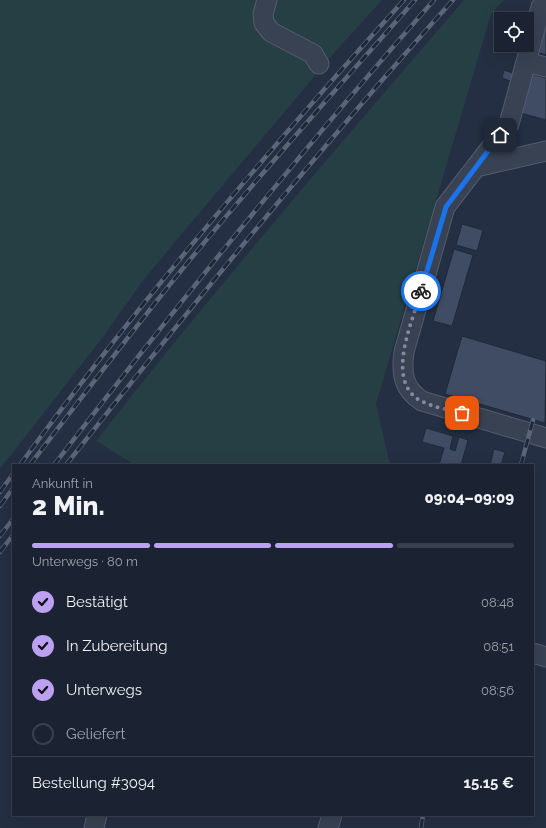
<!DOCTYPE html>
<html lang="de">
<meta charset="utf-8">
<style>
:root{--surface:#1b2332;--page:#242b3a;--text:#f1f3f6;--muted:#a0a4ac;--line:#39404d;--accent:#bca0f2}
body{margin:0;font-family:Raleway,sans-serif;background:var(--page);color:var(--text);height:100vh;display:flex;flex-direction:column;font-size:15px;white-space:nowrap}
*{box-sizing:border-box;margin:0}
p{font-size:13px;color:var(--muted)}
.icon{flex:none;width:22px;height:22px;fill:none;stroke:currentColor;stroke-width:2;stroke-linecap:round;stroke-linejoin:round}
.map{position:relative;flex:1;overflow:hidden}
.drawer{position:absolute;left:12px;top:464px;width:522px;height:352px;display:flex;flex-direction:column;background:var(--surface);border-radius:0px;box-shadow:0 4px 16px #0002,0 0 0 1px var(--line)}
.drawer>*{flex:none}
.controls{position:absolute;left:494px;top:12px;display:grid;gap:8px}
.controls a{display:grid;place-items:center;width:40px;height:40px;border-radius:0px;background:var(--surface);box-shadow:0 4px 16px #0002,0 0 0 1px var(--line);font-size:20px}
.pin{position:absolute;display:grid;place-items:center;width:34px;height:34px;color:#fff;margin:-17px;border-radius:8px;box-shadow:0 2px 6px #0006}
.courier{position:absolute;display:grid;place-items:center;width:40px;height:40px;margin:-20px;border:3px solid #1a73e8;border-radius:50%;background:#fff;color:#222;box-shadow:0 1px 5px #0007}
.summary em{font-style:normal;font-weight:800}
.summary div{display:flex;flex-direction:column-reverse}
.summary{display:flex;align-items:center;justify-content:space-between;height:68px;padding:0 20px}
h1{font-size:26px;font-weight:800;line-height:30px}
.bar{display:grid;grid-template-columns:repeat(4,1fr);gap:6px 4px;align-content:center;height:48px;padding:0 20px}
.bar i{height:5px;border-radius:3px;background:var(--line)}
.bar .on{background:var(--accent)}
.bar p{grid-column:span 4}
.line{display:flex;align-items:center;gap:10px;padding:0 20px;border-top:1px solid var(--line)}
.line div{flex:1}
ol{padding:0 20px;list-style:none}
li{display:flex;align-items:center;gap:12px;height:44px}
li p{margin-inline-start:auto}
li .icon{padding:4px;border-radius:50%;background:var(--accent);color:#111;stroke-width:4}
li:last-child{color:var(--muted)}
li i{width:22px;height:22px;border:2px solid var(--line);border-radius:50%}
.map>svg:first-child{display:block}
.green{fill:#263f44}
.building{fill:#404c63;stroke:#1f293a}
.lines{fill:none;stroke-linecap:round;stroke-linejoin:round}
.minor-casing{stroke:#535d6d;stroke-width:21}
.minor{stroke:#384253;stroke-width:19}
.rail-casing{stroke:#5a657a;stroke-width:4.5}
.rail{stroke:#1d2738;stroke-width:3;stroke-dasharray:9;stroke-linecap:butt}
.done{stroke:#828b9d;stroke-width:4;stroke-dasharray:0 7.2}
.route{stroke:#1a73e8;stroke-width:5}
</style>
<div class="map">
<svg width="546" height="828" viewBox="0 0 546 828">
<rect width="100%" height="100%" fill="#242f43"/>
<path class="green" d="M 0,0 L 382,0 L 334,53 L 144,279 L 103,337 L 0,469 Z
M 464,0 L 504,0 L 491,14 L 376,404 L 390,465 L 135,465 L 96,441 C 214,290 339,145 464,0 Z"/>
<path class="building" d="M 546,14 L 546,55 L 534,51 Z
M 504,70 L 515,74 L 513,82 L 502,78 Z
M 527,73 L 546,78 L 546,120 L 517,112 Z
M 462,224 L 483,230 L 477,251 L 456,245 Z
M 454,249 L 473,255 L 452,326 L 433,321 Z
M 462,336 L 546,361 L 545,423 L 445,394 Z
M 426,428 L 453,436 L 450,449 L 455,451 L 459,437 L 468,440 L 461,465 L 439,465 L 444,448 L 422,442 Z
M 494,449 L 505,452 L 501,465 L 490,465 Z"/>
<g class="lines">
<g class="minor-casing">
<path id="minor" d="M 267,0 L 263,14 L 264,23 L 271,32 L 313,54 L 319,64
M 546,9 L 541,7 L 509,124 L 445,207 L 404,352 C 401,373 403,389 422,401 L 546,438
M 526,62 L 546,67
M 476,167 L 546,151
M 533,653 L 546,657
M 94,828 L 97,815
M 328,828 L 332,815"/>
</g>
<use href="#minor" class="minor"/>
<g class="rail-casing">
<path id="rail" d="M 20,465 C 138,303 269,149 404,0
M 30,465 C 85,393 140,320 198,250 C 268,165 342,83 415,0
M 54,465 C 176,306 301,151 434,0
M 66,465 C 191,306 318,150 453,0
M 521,465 L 533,420
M 0,492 L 13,474
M 0,506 L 13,488
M 0,536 L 13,519
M 0,552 L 13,535
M 421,828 L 423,815"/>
</g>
<use href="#rail" class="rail"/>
</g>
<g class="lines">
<path class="done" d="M 421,291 C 413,321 384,381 421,401 C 433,407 449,410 462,413"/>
<path class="route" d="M 421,291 L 446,207 L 500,135"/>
</g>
</svg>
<div class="controls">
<a><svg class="icon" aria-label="locate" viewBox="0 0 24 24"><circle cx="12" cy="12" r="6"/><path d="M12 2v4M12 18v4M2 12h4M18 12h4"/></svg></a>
</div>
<div class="pin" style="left:462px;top:413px;background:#ea580c"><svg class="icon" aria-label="bag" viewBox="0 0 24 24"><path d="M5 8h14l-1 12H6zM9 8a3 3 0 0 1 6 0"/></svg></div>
<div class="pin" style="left:500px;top:135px;background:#1f2937"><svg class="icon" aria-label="home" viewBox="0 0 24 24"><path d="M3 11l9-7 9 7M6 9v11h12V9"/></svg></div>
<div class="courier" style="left:421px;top:291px"><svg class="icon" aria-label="bike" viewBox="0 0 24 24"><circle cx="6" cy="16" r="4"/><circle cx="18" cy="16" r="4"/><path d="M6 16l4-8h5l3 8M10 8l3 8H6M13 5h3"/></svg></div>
<section class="drawer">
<div class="summary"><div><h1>2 Min.</h1><p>Ankunft in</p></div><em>09:04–09:09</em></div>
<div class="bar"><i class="on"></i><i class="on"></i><i class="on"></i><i></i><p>Unterwegs · 80 m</p></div>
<ol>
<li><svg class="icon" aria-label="check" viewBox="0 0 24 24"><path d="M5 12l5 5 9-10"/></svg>Bestätigt<p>08:48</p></li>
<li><svg class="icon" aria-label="check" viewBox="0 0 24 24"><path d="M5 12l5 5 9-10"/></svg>In Zubereitung<p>08:51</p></li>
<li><svg class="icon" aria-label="check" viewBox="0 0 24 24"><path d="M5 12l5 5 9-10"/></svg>Unterwegs<p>08:56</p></li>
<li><i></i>Geliefert</li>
</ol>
<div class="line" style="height:52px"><div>Bestellung #3094</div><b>15.15 €</b></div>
</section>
</div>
